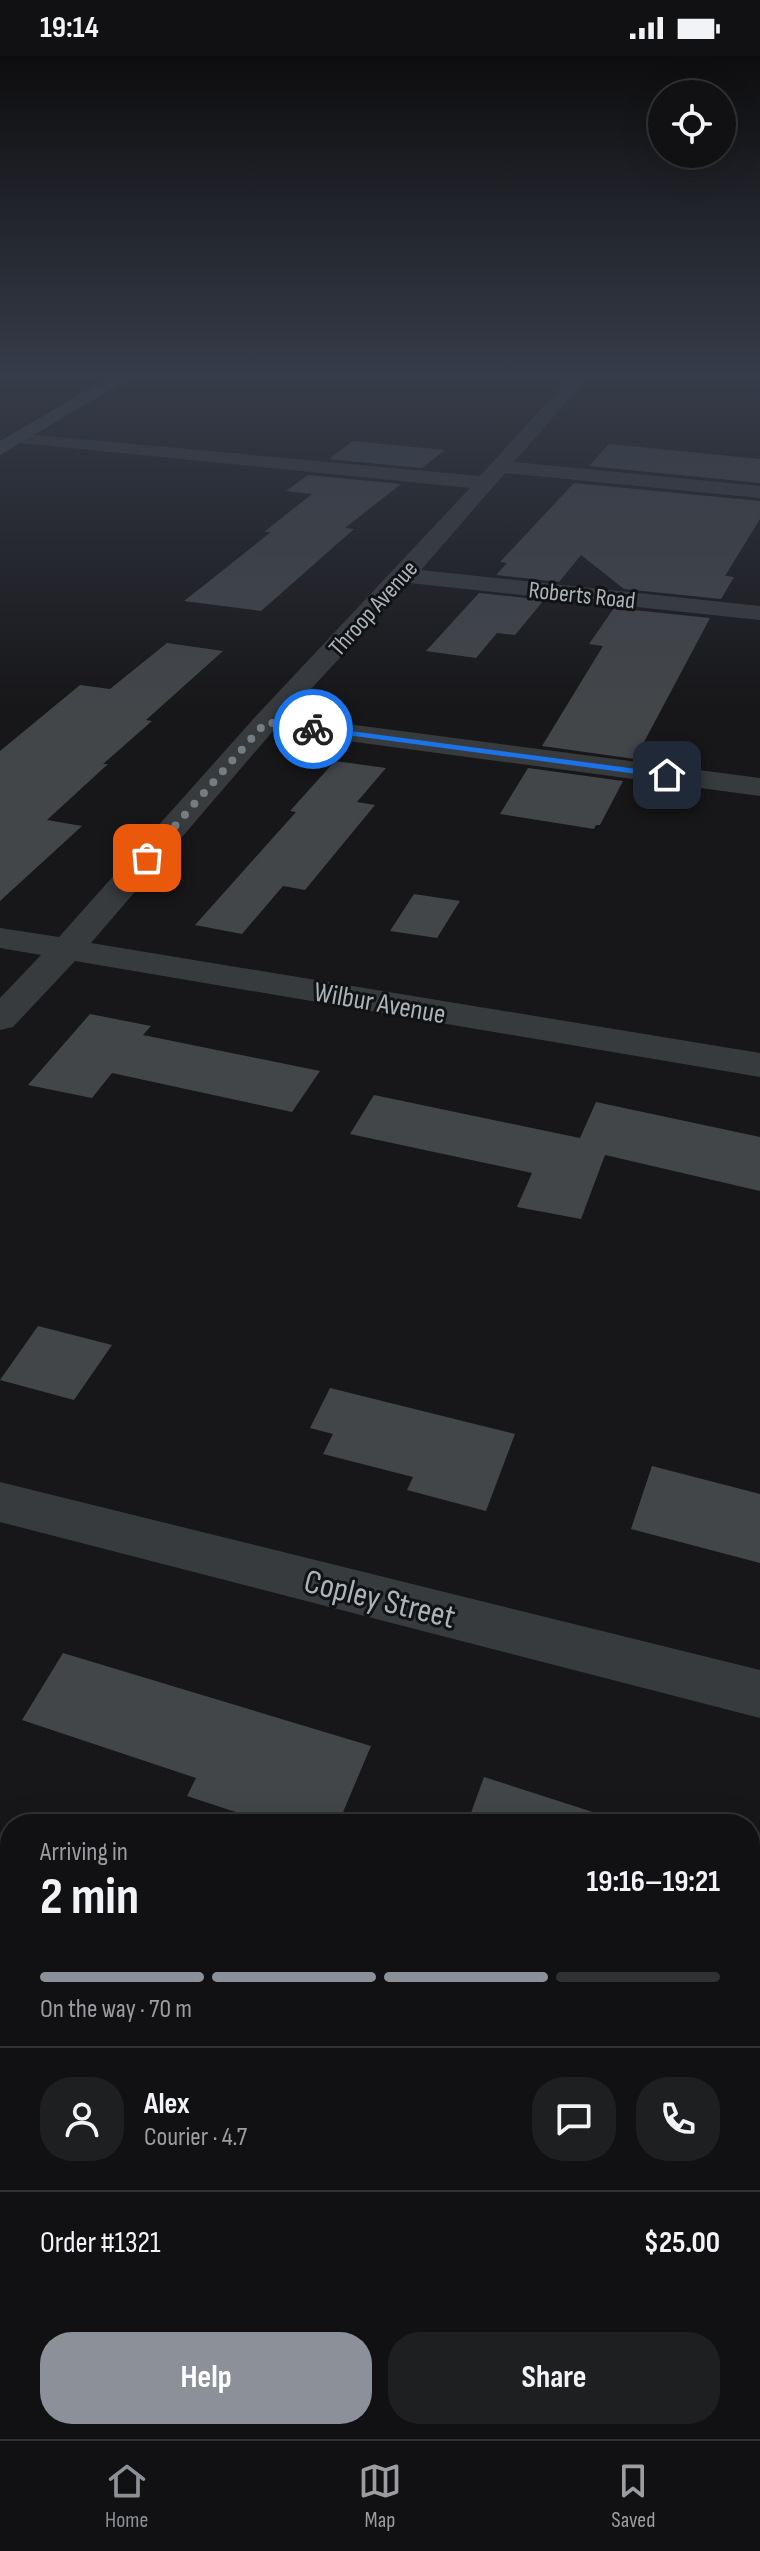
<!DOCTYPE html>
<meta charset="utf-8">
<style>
:root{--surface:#111113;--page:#1e1f21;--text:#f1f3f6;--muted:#9c9da0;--line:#303133;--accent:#8c9099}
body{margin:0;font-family:"Sofia Sans Condensed",sans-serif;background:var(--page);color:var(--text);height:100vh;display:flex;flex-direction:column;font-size:30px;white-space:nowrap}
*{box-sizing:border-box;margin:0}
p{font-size:26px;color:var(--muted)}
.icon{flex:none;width:44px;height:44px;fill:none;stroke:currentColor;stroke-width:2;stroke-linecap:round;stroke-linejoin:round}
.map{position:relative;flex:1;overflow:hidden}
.side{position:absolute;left:0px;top:1758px;width:760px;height:626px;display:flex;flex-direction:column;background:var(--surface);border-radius:32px 32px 0 0;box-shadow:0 8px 32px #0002,0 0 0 2px var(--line)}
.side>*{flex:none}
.tools{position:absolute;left:648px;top:24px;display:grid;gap:16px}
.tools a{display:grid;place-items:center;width:88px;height:88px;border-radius:50%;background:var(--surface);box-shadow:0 8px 32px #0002,0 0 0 2px var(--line);font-size:40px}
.pin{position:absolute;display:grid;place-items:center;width:68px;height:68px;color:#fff;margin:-34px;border-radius:16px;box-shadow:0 4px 12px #0006}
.courier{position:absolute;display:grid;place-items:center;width:80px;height:80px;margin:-40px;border:6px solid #1a73e8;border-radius:50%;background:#fff;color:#222;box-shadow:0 2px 10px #0007}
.summary em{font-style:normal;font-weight:700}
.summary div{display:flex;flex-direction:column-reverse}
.summary{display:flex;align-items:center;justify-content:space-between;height:136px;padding:0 40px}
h1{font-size:52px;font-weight:700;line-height:60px}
.bar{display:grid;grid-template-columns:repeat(4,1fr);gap:12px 8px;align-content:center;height:96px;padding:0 40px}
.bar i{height:10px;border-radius:6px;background:var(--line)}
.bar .selected{background:var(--accent)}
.bar p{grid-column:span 4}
.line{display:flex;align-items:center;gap:20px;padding:0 40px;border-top:2px solid var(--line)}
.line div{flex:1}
.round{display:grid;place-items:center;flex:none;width:84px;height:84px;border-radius:32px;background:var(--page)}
.action{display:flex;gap:16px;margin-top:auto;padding:16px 40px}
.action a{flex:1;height:92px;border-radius:32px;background:var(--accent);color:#fff;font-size:32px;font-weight:700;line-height:92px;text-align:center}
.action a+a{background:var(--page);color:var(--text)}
.status{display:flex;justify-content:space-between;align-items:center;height:56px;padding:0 40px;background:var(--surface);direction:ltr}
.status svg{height:22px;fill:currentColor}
.dock{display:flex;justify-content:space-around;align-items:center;height:112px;border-top:2px solid var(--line);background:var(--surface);font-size:22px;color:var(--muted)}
.dock a{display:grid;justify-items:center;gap:4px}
.dock .selected{color:var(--accent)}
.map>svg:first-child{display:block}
.building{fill:#424649}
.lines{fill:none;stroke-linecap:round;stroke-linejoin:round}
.lane{fill:#373b3e;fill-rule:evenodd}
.street{fill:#373b3e;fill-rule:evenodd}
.secondary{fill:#454a4e;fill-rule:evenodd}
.route{fill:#1a73e8}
.done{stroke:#757c82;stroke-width:8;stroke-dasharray:0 14.4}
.labels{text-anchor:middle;stroke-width:6;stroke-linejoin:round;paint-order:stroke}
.far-street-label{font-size:24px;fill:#a8b3ba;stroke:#121214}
.street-label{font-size:28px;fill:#a8b3ba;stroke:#121214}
.near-street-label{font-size:34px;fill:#a8b3ba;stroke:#121214}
</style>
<div class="status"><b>19:14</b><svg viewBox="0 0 49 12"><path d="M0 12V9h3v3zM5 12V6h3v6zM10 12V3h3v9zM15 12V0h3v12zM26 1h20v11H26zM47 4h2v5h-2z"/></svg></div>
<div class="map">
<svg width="760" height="2383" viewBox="0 0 760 2383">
<rect width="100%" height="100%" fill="#171719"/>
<path class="building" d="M 353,385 L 445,394 L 422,412 L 329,403 Z
M 609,388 L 760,403 L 760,427 L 589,410 Z
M 308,419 L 401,428 L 345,472 L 354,473 L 261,555 L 184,545 L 271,476 L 264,476 L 312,438 L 286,435 Z
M 574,427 L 760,445 L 760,463 L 725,520 L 734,521 L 721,543 L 624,533 L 581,499 L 559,526 L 496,519 L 507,507 L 500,506 Z
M 479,537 L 544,544 L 515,579 L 497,577 L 476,602 L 426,595 Z
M 614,552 L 710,562 L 635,703 L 542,690 L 603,590 L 589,588 Z
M 167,587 L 223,595 L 146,664 L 152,665 L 103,708 L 108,708 L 47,764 L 82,770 L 0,845 L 0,695 L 80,629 L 110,633 Z
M 335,705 L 386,712 L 357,746 L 375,749 L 305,834 L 283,830 L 242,878 L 195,869 L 296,756 L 290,755 Z
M 528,712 L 623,725 L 600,769 L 596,769 L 594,773 L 500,758 Z
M 414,838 L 460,845 L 437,882 L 390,875 Z
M 90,958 L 151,970 L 143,979 L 320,1015 L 292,1056 L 112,1017 L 92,1042 L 28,1029 Z
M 374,1039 L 580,1082 L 596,1046 L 760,1081 L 760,1135 L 605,1099 L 581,1163 L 517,1151 L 532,1117 L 350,1078 Z
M 38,1270 L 112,1289 L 74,1344 L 0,1324 Z
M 330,1332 L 515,1378 L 486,1455 L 407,1434 L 413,1421 L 323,1398 L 333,1378 L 310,1372 Z
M 652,1410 L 760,1438 L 760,1507 L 631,1473 Z
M 63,1597 L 371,1690 L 338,1768 L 272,1768 L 187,1740 L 196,1722 L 22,1664 Z
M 484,1721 L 602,1759 L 600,1768 L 467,1768 Z"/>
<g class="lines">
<path class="lane" d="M 717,317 L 760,317 L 760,322 L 722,320 Z"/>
<path class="street" d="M 574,317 L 592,317 L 514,406 L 760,430 L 760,442 L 505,417 L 421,514 L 760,550 L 760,564 L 409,527 L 286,660 L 760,722 L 760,740 L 273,675 L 91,887 L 760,997 L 760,1021 L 75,905 L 13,971 L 0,974 L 0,942 L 41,899 L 0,892 L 0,872 L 59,881 L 256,660 L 470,432 L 21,387 L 14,385 L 11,381 L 14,377 L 480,420 Z
M 0,1426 L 760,1614 L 760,1662 L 0,1466 Z"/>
<path class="secondary" d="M 117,317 L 138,317 L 0,399 L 0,385 Z"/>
</g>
<linearGradient id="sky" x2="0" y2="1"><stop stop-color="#0d0d0e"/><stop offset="0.49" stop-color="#363c49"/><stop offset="1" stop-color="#363c49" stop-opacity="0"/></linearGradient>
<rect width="760" height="651" fill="url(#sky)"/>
<path class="route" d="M 313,670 L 667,717 L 672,719 L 667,722 L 310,674 Z"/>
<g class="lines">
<path class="done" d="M 147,802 L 266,666 L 313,673"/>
</g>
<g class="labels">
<g class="far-street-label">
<text transform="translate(582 539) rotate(6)" y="8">Roberts Road</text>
<text transform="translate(373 552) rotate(-48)" y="8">Throop Avenue</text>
</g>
<g class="street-label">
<text transform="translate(380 946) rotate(10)" y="10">Wilbur Avenue</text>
</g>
<g class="near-street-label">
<text transform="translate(380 1542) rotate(14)" y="12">Copley Street</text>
</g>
</g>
</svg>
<div class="tools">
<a><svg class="icon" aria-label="locate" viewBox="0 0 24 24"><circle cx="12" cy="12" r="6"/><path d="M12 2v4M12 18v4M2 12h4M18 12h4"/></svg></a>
</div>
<div class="pin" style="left:147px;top:802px;background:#ea580c"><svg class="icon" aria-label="bag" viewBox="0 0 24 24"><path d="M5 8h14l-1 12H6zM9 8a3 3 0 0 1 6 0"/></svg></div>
<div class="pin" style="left:667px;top:719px;background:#1f2937"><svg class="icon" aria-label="home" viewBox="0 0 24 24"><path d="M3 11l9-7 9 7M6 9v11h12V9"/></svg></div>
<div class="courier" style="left:313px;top:673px"><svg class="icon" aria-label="bike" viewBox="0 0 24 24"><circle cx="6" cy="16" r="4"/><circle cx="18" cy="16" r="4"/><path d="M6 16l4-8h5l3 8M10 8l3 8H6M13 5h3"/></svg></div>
<section class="side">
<div class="summary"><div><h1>2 min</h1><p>Arriving in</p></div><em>19:16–19:21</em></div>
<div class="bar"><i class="selected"></i><i class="selected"></i><i class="selected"></i><i></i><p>On the way · 70 m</p></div>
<div class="line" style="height:144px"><a class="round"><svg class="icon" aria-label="person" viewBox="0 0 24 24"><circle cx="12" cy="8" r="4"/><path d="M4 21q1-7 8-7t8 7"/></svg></a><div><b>Alex</b><p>Courier · 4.7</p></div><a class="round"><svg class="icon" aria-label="chat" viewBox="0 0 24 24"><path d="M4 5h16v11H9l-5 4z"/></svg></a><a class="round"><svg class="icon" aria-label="phone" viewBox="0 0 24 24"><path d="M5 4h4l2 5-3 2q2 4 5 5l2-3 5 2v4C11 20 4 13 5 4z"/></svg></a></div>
<div class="line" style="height:104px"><div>Order #1321</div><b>$25.00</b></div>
<div class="action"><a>Help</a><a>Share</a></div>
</section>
</div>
<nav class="dock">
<a class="selected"><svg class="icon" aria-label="home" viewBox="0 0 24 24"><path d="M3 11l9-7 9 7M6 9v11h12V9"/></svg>Home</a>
<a><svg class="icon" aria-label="map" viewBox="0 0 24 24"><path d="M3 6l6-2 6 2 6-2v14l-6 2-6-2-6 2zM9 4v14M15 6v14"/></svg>Map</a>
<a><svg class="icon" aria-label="saved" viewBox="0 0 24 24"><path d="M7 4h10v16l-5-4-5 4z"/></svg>Saved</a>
</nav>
